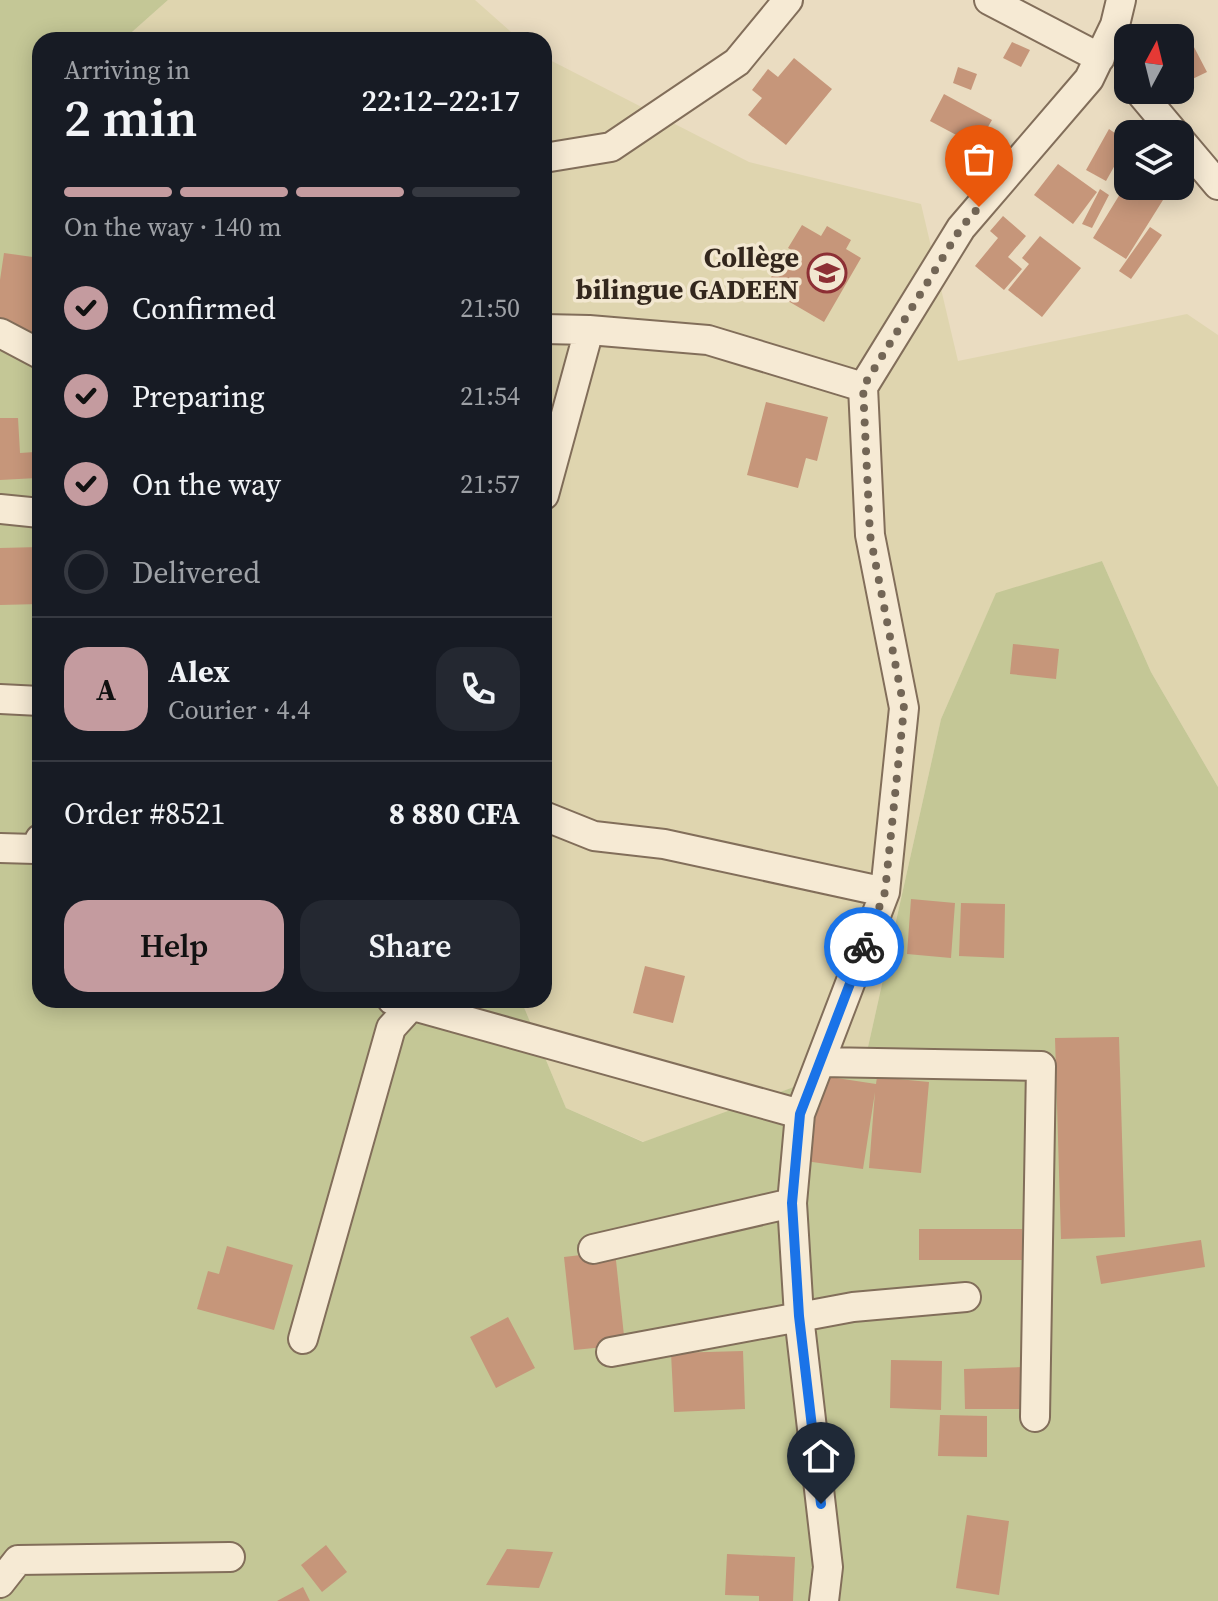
<!DOCTYPE html>
<meta charset="utf-8">
<style>
:root{--surface:#171b24;--page:#242831;--text:#f1f3f6;--muted:#9ea1a6;--line:#363941;--accent:#c49b9f}
body{margin:0;font-family:"Source Serif 4",serif;background:var(--page);color:var(--text);height:100vh;display:flex;flex-direction:column;font-size:30px;white-space:nowrap}
*{box-sizing:border-box;margin:0}
p{font-size:26px;color:var(--muted)}
.icon{flex:none;width:44px;height:44px;fill:none;stroke:currentColor;stroke-width:2;stroke-linecap:round;stroke-linejoin:round}
.map{position:relative;flex:1;overflow:hidden}
.panel{position:absolute;left:32px;top:32px;width:520px;height:976px;display:flex;flex-direction:column;background:var(--surface);border-radius:24px;box-shadow:0 4px 20px #0003}
.panel>*{flex:none}
.needle{width:52px;rotate:7deg}
.controls{position:absolute;left:1114px;top:24px;display:grid;gap:16px}
.controls a{display:grid;place-items:center;width:80px;height:80px;border-radius:16px;background:var(--surface);box-shadow:0 4px 20px #0003;font-size:40px}
.pin{position:absolute;display:grid;place-items:center;width:68px;height:68px;color:#fff;margin:-82px -34px;border-radius:50% 50% 50% 0;rotate:-45deg;box-shadow:0 0 8px #0007}
.pin .icon{rotate:45deg}
.courier{position:absolute;display:grid;place-items:center;width:80px;height:80px;margin:-40px;border:6px solid #1a73e8;border-radius:50%;background:#fff;color:#222;box-shadow:0 2px 10px #0007}
.head em{font-style:normal;font-weight:600}
.head div{display:flex;flex-direction:column-reverse}
.head{display:flex;align-items:center;justify-content:space-between;height:136px;padding:0 32px}
h1{font-size:52px;font-weight:600;line-height:60px}
.bar{display:grid;grid-template-columns:repeat(4,1fr);gap:12px 8px;align-content:center;height:96px;padding:0 32px}
.bar i{height:10px;border-radius:6px;background:var(--line)}
.bar .selected{background:var(--accent)}
.bar p{grid-column:span 4}
.line{display:flex;align-items:center;gap:20px;padding:0 32px;border-top:2px solid var(--line)}
.line div{flex:1}
.round{display:grid;place-items:center;flex:none;width:84px;height:84px;border-radius:24px;background:var(--page)}
ol{padding:0 32px;list-style:none}
li{display:flex;align-items:center;gap:24px;height:88px}
li p{margin-inline-start:auto}
li .icon{padding:8px;border-radius:50%;background:var(--accent);color:#111;stroke-width:4}
li:last-child{color:var(--muted)}
li i{width:44px;height:44px;border:4px solid var(--line);border-radius:50%}
.action{display:flex;gap:16px;margin-top:auto;padding:16px 32px}
.action a{flex:1;height:92px;border-radius:24px;background:var(--accent);color:#111;font-size:32px;font-weight:600;line-height:92px;text-align:center}
.action a+a{background:var(--page);color:var(--text)}
.map>svg:first-child{display:block}
.farmland{fill:#dfd5af}
.green{fill:#c4c796}
.building{fill:#c6967a}
.lines{fill:none;stroke-linecap:round;stroke-linejoin:round}
.minor-casing{stroke:#826e5a;stroke-width:32}
.minor{stroke:#f6ead4;stroke-width:28}
.done{stroke:#736656;stroke-width:8;stroke-dasharray:0 14.4}
.route{stroke:#1a73e8;stroke-width:10}
.labels{text-anchor:middle;stroke-width:7;stroke-linejoin:round;paint-order:stroke}
.poi-label{font-size:28px;font-weight:bold;fill:#33271d;stroke:#f2e7d0;text-anchor:end}
</style>
<div class="map">
<svg width="1218" height="1601" viewBox="0 0 1218 1601">
<rect width="100%" height="100%" fill="#eadcc1"/>
<path class="farmland" d="M 168,0 L 475,0 L 520,40 L 123,40 Z
M 544,57 L 749,162 L 921,204 L 958,361 L 1187,314 L 1218,335 L 1218,787 L 1151,672 L 1102,561 L 996,594 L 941,719 L 868,1047 L 791,1088 L 644,1142 L 566,1108 L 521,1000 L 544,1000 Z"/>
<path class="green" d="M 0,0 L 168,0 L 123,40 L 40,40 L 40,1000 L 521,1000 L 566,1108 L 643,1142 L 791,1088 L 868,1047 L 941,719 L 996,593 L 1102,561 L 1151,672 L 1218,787 L 1218,1601 L 0,1601 Z"/>
<path class="building" d="M 1183,26 L 1207,72 L 1182,84 L 1180,38 L 1159,38 Z
M 1012,42 L 1030,50 L 1021,67 L 1003,58 Z
M 794,58 L 832,89 L 786,145 L 748,115 L 762,98 L 752,90 L 768,69 L 778,77 Z
M 958,67 L 977,74 L 971,90 L 953,83 Z
M 944,94 L 992,120 L 977,146 L 930,121 Z
M 1109,129 L 1128,142 L 1106,181 L 1086,170 Z
M 1058,164 L 1097,192 L 1073,224 L 1034,195 Z
M 1128,181 L 1128,186 L 1141,186 L 1163,200 L 1126,259 L 1093,238 Z
M 1100,189 L 1109,195 L 1092,228 L 1082,224 Z
M 1003,216 L 1026,236 L 1008,257 L 1022,269 L 1004,290 L 975,266 L 998,238 L 990,231 Z
M 802,225 L 821,236 L 827,226 L 851,240 L 846,249 L 861,258 L 824,322 L 788,301 L 791,294 L 769,281 L 782,258 L 796,266 L 802,256 L 788,248 Z
M 1150,227 L 1162,235 L 1131,279 L 1119,271 Z
M 1040,236 L 1081,268 L 1042,317 L 1008,290 L 1029,264 L 1022,258 Z
M 4,253 L 40,258 L 40,335 L 0,329 L 0,280 Z
M 766,402 L 828,417 L 817,461 L 806,458 L 798,488 L 747,475 Z
M 0,418 L 18,418 L 20,453 L 35,452 L 37,478 L 0,480 Z
M 40,547 L 40,604 L 0,605 L 0,548 Z
M 1013,644 L 1059,649 L 1056,679 L 1010,674 Z
M 911,899 L 955,903 L 951,958 L 907,954 Z
M 961,903 L 1005,904 L 1004,958 L 959,956 Z
M 645,966 L 685,976 L 673,1023 L 633,1013 Z
M 1119,1037 L 1125,1237 L 1061,1239 L 1055,1038 Z
M 817,1075 L 876,1084 L 877,1077 L 929,1082 L 921,1173 L 869,1168 L 875,1092 L 863,1169 L 805,1161 Z
M 919,1229 L 1022,1229 L 1023,1260 L 919,1260 Z
M 1201,1240 L 1205,1267 L 1101,1284 L 1096,1256 Z
M 227,1246 L 293,1265 L 274,1330 L 197,1309 L 208,1271 L 219,1274 Z
M 615,1251 L 625,1345 L 574,1350 L 564,1257 Z
M 508,1317 L 535,1368 L 496,1388 L 470,1337 Z
M 743,1351 L 745,1409 L 674,1412 L 671,1353 Z
M 891,1360 L 942,1361 L 941,1410 L 890,1408 Z
M 1026,1367 L 1027,1409 L 965,1409 L 964,1369 Z
M 940,1415 L 987,1416 L 987,1457 L 938,1456 Z
M 967,1515 L 1009,1521 L 999,1595 L 956,1588 Z
M 326,1545 L 347,1572 L 322,1592 L 301,1565 Z
M 507,1549 L 553,1552 L 539,1588 L 486,1585 Z
M 727,1554 L 795,1557 L 793,1601 L 759,1601 L 759,1596 L 725,1595 Z
M 303,1587 L 310,1601 L 277,1601 Z"/>
<g class="lines">
<g class="minor-casing">
<path id="minor" d="M 989,0 L 1100,58
M 1121,0 L 1115,25 L 1128,57
M 1138,90 L 1175,134
M 1180,140 L 1218,185
M 544,158 L 611,147 L 737,62 L 788,0
M 544,329 L 589,330 L 708,340 L 863,387
M 0,333 L 40,354
M 544,495 L 589,330
M 0,509 L 40,513
M 0,699 L 40,701
M 544,816 L 594,836 L 664,844 L 885,892
M 0,848 L 35,849 L 40,839
M 392,1000 L 800,1114
M 821,1062 L 1041,1066 L 1035,1417
M 593,1249 L 792,1203
M 303,1339 L 391,1028 L 411,1006
M 611,1352 L 853,1307 L 966,1297
M 0,1583 L 18,1560 L 230,1557
M 824,1601 L 828,1567 L 799,1316 L 792,1203 L 800,1114 L 885,892 L 904,708 L 870,535 L 863,387 L 961,228 L 1089,79 L 1115,25"/>
</g>
<use href="#minor" class="minor"/>
</g>
<g class="lines">
<path class="done" d="M 864,947 L 885,892 L 904,708 L 870,535 L 863,387 L 961,228 L 979,207"/>
<path class="route" d="M 821,1504 L 799,1316 L 792,1203 L 800,1114 L 864,947"/>
</g>
<defs>
<g id="school-ring" transform="scale(2)"><circle r="9.5" fill="#f2e7d0" stroke="#8d2f34" stroke-width="1.5"/><path d="M0-5L7-2L0 1L-7-2ZM-4 1L0 2.5L4 1V4Q0 6-4 4Z" fill="#8d2f34"/></g>
</defs>
<g fill-rule="evenodd">
<use href="#school-ring" x="827" y="273"/>
</g>
<g class="labels">
<g class="poi-label">
<text x="799" y="267">Collège<tspan x="799" dy="32">bilingue GADEEN</tspan></text>
</g>
</g>
</svg>
<div class="controls">
<a><svg class="needle" viewBox="-14 -14 28 28"><path d="M0-13l5 13h-10z" fill="#e53935"/><path d="M0 13l5-13h-10z" fill="#9ea1a6"/></svg></a>
<a><svg class="icon" aria-label="layers" viewBox="0 0 24 24"><path d="M12 4l9 5-9 5-9-5zM3 14l9 5 9-5"/></svg></a>
</div>
<div class="pin" style="left:979px;top:207px;background:#ea580c"><svg class="icon" aria-label="bag" viewBox="0 0 24 24"><path d="M5 8h14l-1 12H6zM9 8a3 3 0 0 1 6 0"/></svg></div>
<div class="pin" style="left:821px;top:1504px;background:#1f2937"><svg class="icon" aria-label="home" viewBox="0 0 24 24"><path d="M3 11l9-7 9 7M6 9v11h12V9"/></svg></div>
<div class="courier" style="left:864px;top:947px"><svg class="icon" aria-label="bike" viewBox="0 0 24 24"><circle cx="6" cy="16" r="4"/><circle cx="18" cy="16" r="4"/><path d="M6 16l4-8h5l3 8M10 8l3 8H6M13 5h3"/></svg></div>
<section class="panel">
<div class="head"><div><h1>2 min</h1><p>Arriving in</p></div><em>22:12–22:17</em></div>
<div class="bar"><i class="selected"></i><i class="selected"></i><i class="selected"></i><i></i><p>On the way · 140 m</p></div>
<ol>
<li><svg class="icon" aria-label="check" viewBox="0 0 24 24"><path d="M5 12l5 5 9-10"/></svg>Confirmed<p>21:50</p></li>
<li><svg class="icon" aria-label="check" viewBox="0 0 24 24"><path d="M5 12l5 5 9-10"/></svg>Preparing<p>21:54</p></li>
<li><svg class="icon" aria-label="check" viewBox="0 0 24 24"><path d="M5 12l5 5 9-10"/></svg>On the way<p>21:57</p></li>
<li><i></i>Delivered</li>
</ol>
<div class="line" style="height:144px"><b class="round" style="background:var(--accent);color:#111">A</b><div><b>Alex</b><p>Courier · 4.4</p></div><a class="round"><svg class="icon" aria-label="phone" viewBox="0 0 24 24"><path d="M5 4h4l2 5-3 2q2 4 5 5l2-3 5 2v4C11 20 4 13 5 4z"/></svg></a></div>
<div class="line" style="height:104px"><div>Order #8521</div><b>8 880 CFA</b></div>
<div class="action"><a>Help</a><a>Share</a></div>
</section>
</div>
